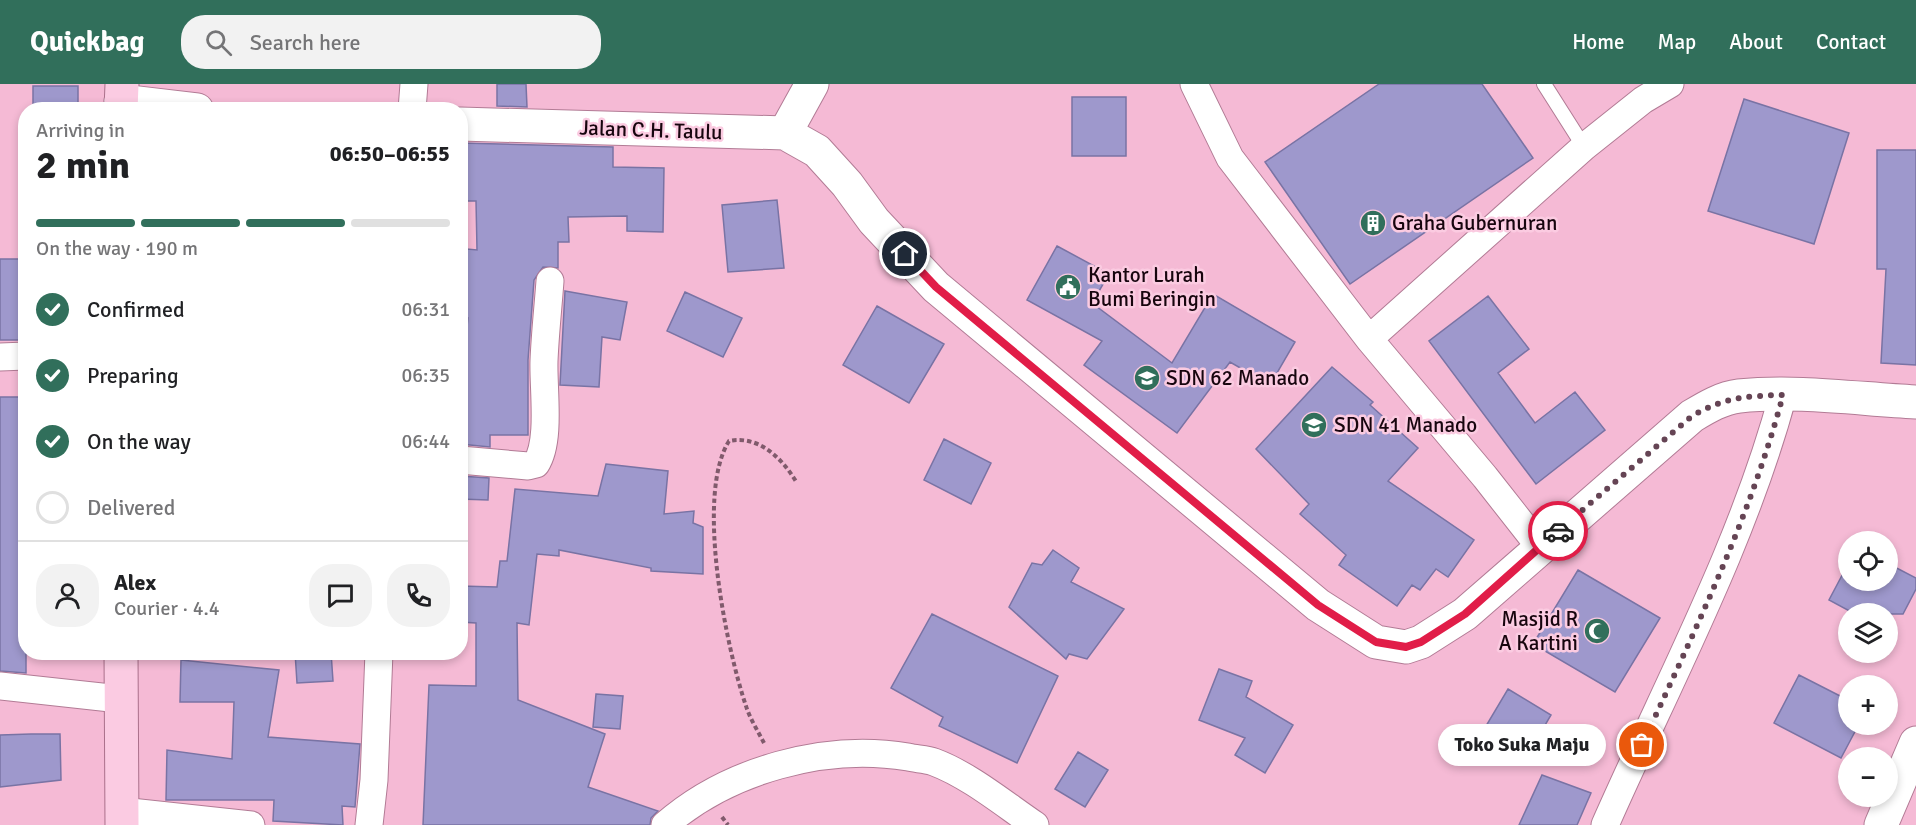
<!DOCTYPE html>
<meta charset="utf-8">
<style>
:root{--surface:#fff;--page:#f2f2f2;--text:#202124;--muted:#757577;--line:#e0e0e0;--accent:#316f5b}
body{margin:0;font-family:Signika,sans-serif;background:var(--page);color:var(--text);height:100vh;display:flex;flex-direction:column;font-size:22px;white-space:nowrap}
*{box-sizing:border-box;margin:0}
p{font-size:20px;color:var(--muted)}
.icon{flex:none;width:33px;height:33px;fill:none;stroke:currentColor;stroke-width:2;stroke-linecap:round;stroke-linejoin:round}
.map{position:relative;flex:1;overflow:hidden}
.sheet{position:absolute;left:18px;top:18px;width:450px;height:558px;display:flex;flex-direction:column;background:var(--surface);border-radius:24px;box-shadow:0 3px 9px #0003}
.sheet>*{flex:none}
.buttons{position:absolute;left:1838px;top:447px;display:grid;gap:12px}
.buttons a{display:grid;place-items:center;width:60px;height:60px;border-radius:50%;background:var(--surface);box-shadow:0 3px 9px #0003;font-size:30px}
.pin{position:absolute;display:grid;place-items:center;width:51px;height:51px;color:#fff;margin:-26px;border:3px solid #fff;border-radius:50%;box-shadow:0 2px 6px #0007}
.courier{position:absolute;display:grid;place-items:center;width:60px;height:60px;margin:-30px;border:4px solid #e11d48;border-radius:50%;background:#fff;color:#222;box-shadow:0 2px 8px #0007}
.bubble{position:absolute;height:42px;border-radius:21px;background:var(--surface);box-shadow:0 3px 9px #0003;font-size:20px;font-weight:800;line-height:42px;text-align:center}
.head em{font-style:normal;font-weight:800}
.head div{display:flex;flex-direction:column-reverse}
.head{display:flex;align-items:center;justify-content:space-between;height:102px;padding:0 18px}
h1{font-size:39px;font-weight:800;line-height:45px}
.bar{display:grid;grid-template-columns:repeat(4,1fr);gap:9px 6px;align-content:center;height:72px;padding:0 18px}
.bar i{height:8px;border-radius:4px;background:var(--line)}
.bar .active{background:var(--accent)}
.bar p{grid-column:span 4}
.line{display:flex;align-items:center;gap:15px;padding:0 18px;border-top:2px solid var(--line)}
.line div{flex:1}
.round{display:grid;place-items:center;flex:none;width:63px;height:63px;border-radius:24px;background:var(--page)}
ol{padding:0 18px;list-style:none}
li{display:flex;align-items:center;gap:18px;height:66px}
li p{margin-inline-start:auto}
li .icon{padding:6px;border-radius:50%;background:var(--accent);color:#fff;stroke-width:4}
li:last-child{color:var(--muted)}
li i{width:33px;height:33px;border:3px solid var(--line);border-radius:50%}
header{display:flex;align-items:center;gap:36px;box-sizing:border-box;height:84px;padding:0 30px;background:var(--accent);color:#fff}
header strong{font-size:28px}
nav{display:flex;gap:33px;margin-inline-start:auto;font-size:21px}
.search{width:420px;height:54px;background:var(--page);display:flex;align-items:center;gap:15px;box-sizing:border-box;padding:0 21px;border-radius:24px;color:var(--muted);font-size:22px}
.map>svg:first-child{display:block}
.building{fill:#9e98cc;stroke:#7973a4;stroke-width:1.5}
.lines{fill:none;stroke-linecap:round;stroke-linejoin:round}
.lane-casing{stroke:#b27b95;stroke-width:16}
.street-casing{stroke:#b27b95;stroke-width:29}
.secondary-casing{stroke:#b27b95;stroke-width:35}
.primary-casing{stroke:#aa708b;stroke-width:35}
.path{stroke:#805a6c;stroke-width:4;stroke-dasharray:4.5 3;stroke-linecap:butt}
.lane{stroke:#fff;stroke-width:14}
.street{stroke:#fff;stroke-width:27}
.secondary{stroke:#fff;stroke-width:33}
.primary{stroke:#fbcbe2;stroke-width:33}
.done{stroke:#654454;stroke-width:6;stroke-dasharray:0 10.8}
.route{stroke:#e11d48;stroke-width:8}
.labels{text-anchor:middle;stroke-width:5;stroke-linejoin:round;paint-order:stroke}
.street-label{font-size:21px;fill:#17050e;stroke:#fbcbe1}
.poi-label{font-size:21px;fill:#17050e;stroke:#fbcbe1;text-anchor:start}
</style>
<header>
<strong>Quickbag</strong>
<div class="search"><svg class="icon" aria-label="search" viewBox="0 0 24 24"><circle cx="10" cy="10" r="6"/><path d="M15 15l6 6"/></svg>Search here</div>
<nav><a>Home</a><a>Map</a><a>About</a><a>Contact</a></nav>
</header>
<div class="map">
<svg width="1916" height="741" viewBox="0 0 1916 741">
<rect width="100%" height="100%" fill="#f5bad5"/>
<path class="building" d="M 497,0 L 526,0 L 527,23 L 497,22 Z
M 1379,0 L 1482,0 L 1533,74 L 1350,200 L 1265,78 Z
M 33,2 L 78,2 L 78,26 L 33,26 Z
M 1072,13 L 1126,13 L 1126,72 L 1072,72 Z
M 1744,15 L 1849,49 L 1814,160 L 1708,127 Z
M 460,59 L 613,63 L 613,83 L 664,84 L 663,148 L 627,147 L 627,132 L 568,133 L 569,158 L 558,158 L 558,184 L 543,183 L 534,196 L 528,276 L 528,351 L 490,351 L 490,363 L 460,360 L 460,303 L 468,234 L 460,233 L 460,186 L 466,186 L 467,165 L 477,166 L 476,117 L 460,117 Z
M 1877,66 L 1916,66 L 1916,281 L 1881,279 L 1886,185 L 1877,185 Z
M 777,116 L 784,184 L 728,188 L 722,121 Z
M 1057,162 L 1109,190 L 1092,219 L 1172,279 L 1213,210 L 1295,258 L 1270,301 L 1230,278 L 1177,349 L 1084,281 L 1102,257 L 1027,216 Z
M 0,175 L 26,175 L 26,256 L 0,256 Z
M 565,207 L 627,218 L 620,256 L 602,253 L 599,303 L 560,301 Z
M 685,208 L 742,234 L 723,273 L 667,247 Z
M 1488,212 L 1529,265 L 1498,289 L 1535,339 L 1575,308 L 1605,346 L 1536,400 L 1429,257 Z
M 877,222 L 944,260 L 909,319 L 843,281 Z
M 1332,283 L 1373,318 L 1370,321 L 1418,364 L 1388,397 L 1474,456 L 1448,493 L 1436,485 L 1420,506 L 1412,501 L 1397,522 L 1339,481 L 1346,471 L 1300,430 L 1309,420 L 1256,365 Z
M 0,313 L 26,313 L 26,589 L 0,587 Z
M 944,355 L 991,379 L 971,420 L 924,396 Z
M 606,380 L 668,387 L 664,430 L 694,427 L 693,439 L 703,443 L 703,490 L 651,487 L 651,484 L 559,466 L 559,472 L 537,470 L 529,541 L 517,539 L 518,616 L 605,650 L 588,703 L 658,727 L 651,734 L 650,741 L 423,741 L 429,601 L 476,602 L 476,539 L 460,538 L 460,502 L 497,503 L 500,477 L 507,477 L 515,405 L 598,412 Z
M 460,392 L 489,394 L 488,416 L 460,415 Z
M 1053,466 L 1079,484 L 1071,498 L 1124,525 L 1087,575 L 1069,570 L 1066,575 L 1009,523 L 1032,479 L 1042,481 Z
M 1887,479 L 1916,494 L 1916,505 L 1903,530 L 1855,530 L 1829,516 L 1848,480 L 1848,496 L 1887,496 Z
M 1578,486 L 1660,534 L 1615,608 L 1533,560 Z
M 932,530 L 1058,592 L 1017,679 L 939,642 L 943,633 L 891,604 Z
M 295,568 L 331,568 L 333,597 L 297,599 Z
M 181,576 L 279,586 L 268,653 L 360,660 L 355,723 L 342,722 L 343,741 L 273,737 L 274,716 L 166,716 L 167,666 L 232,675 L 234,618 L 180,618 Z
M 1219,585 L 1252,597 L 1246,613 L 1293,641 L 1265,689 L 1235,671 L 1245,654 L 1199,636 Z
M 1799,591 L 1848,616 L 1848,640 L 1859,640 L 1841,674 L 1774,639 Z
M 1508,605 L 1551,631 L 1527,672 L 1483,647 Z
M 596,610 L 623,612 L 620,645 L 593,643 Z
M 31,650 L 60,650 L 61,696 L 0,703 L 0,651 Z
M 1078,668 L 1108,686 L 1085,723 L 1055,705 Z
M 1542,691 L 1591,709 L 1577,741 L 1519,741 Z"/>
<g class="lines">
<g class="lane-casing">
<path id="lane" d="M 1544,0 L 1584,63"/>
</g>
<g class="street-casing">
<path id="street" d="M 1194,0 L 1230,74 L 1369,255 L 1485,393 L 1540,463
M 412,26 L 414,0
M 1369,255 L 1584,63 L 1643,16 L 1670,0
M 0,273 L 26,272
M 460,376 L 528,382 L 536,380 C 551,357 543,305 544,277 C 545,251 548,224 550,197
M 0,602 L 120,615
M 121,727 L 251,741
M 369,741 L 374,696 L 379,568
M 665,741 C 728,686 825,659 908,673 C 916,675 926,675 934,678 C 969,691 1004,720 1035,741
M 1605,741 C 1667,600 1743,460 1783,311"/>
</g>
<g class="secondary-casing">
<path id="secondary" d="M 121,17 L 197,26
M 460,40 L 785,49 L 817,67 L 847,100 L 874,137 L 936,203 L 1318,521 L 1376,558 L 1406,563 L 1421,558 L 1465,530 L 1692,332 C 1707,323 1722,314 1739,312 C 1797,306 1858,315 1916,318
M 785,49 L 812,0
M 1881,741 L 1916,659"/>
</g>
<g class="primary-casing">
<path id="primary" d="M 121,26 L 122,0
M 121,568 L 122,741"/>
</g>
<path class="path" d="M 764,659 C 758,647 750,635 746,622 C 726,563 695,411 729,357 C 759,351 782,374 797,399
M 722,733 L 728,741"/>
<use href="#lane" class="lane"/>
<use href="#street" class="street"/>
<use href="#secondary" class="secondary"/>
<use href="#primary" class="primary"/>
</g>
<g class="lines">
<path class="done" d="M 1558,447 L 1692,332 C 1725,313 1746,312 1783,311 C 1751,432 1694,548 1642,661"/>
<path class="route" d="M 905,170 L 936,203 L 1318,521 L 1376,558 L 1406,563 L 1421,558 L 1465,530 L 1558,447"/>
</g>
<defs>
<g id="building-disc" transform="scale(1.35)"><circle r="9.5" fill="#316f5b" stroke="#fbcbe1"/><path d="M-4-6H4V6H1V3H-1V6H-4ZM-2.5-4.3h1.7v1.8h-1.7ZM.8-4.3h1.7v1.8H.8ZM-2.5-1h1.7V.8h-1.7ZM.8-1h1.7V.8H.8Z" fill="#fff"/></g>
<g id="civic-disc" transform="scale(1.35)"><circle r="9.5" fill="#316f5b" stroke="#fbcbe1"/><path d="M-.6-6.5H3V-4.5H.6V-3L4-1V1h2V6H-6V1h2V-1L-.6-3ZM-1.2 2.5V6h2.4V2.5Z" fill="#fff"/></g>
<g id="school-disc" transform="scale(1.35)"><circle r="9.5" fill="#316f5b" stroke="#fbcbe1"/><path d="M0-5L7-2L0 1L-7-2ZM-4 1L0 2.5L4 1V4Q0 6-4 4Z" fill="#fff"/></g>
<g id="mosque-disc" transform="scale(1.35)"><circle r="9.5" fill="#316f5b" stroke="#fbcbe1"/><path d="M3.5-4.9A6 6 0 1 0 3.5 4.9A5 5 0 1 1 3.5-4.9Z" fill="#fff"/></g>
</defs>
<g fill-rule="evenodd">
<use href="#building-disc" x="1373" y="139"/>
<use href="#civic-disc" x="1068" y="203"/>
<use href="#school-disc" x="1147" y="294"/>
<use href="#school-disc" x="1314" y="341"/>
<use href="#mosque-disc" x="1597" y="547"/>
</g>
<g class="labels">
<g class="street-label">
<text transform="translate(651 46) rotate(2)" y="7">Jalan C.H. Taulu</text>
</g>
<g class="poi-label">
<text x="1392" y="146">Graha Gubernuran</text>
<text x="1088" y="198">Kantor Lurah<tspan x="1088" dy="24">Bumi Beringin</tspan></text>
<text x="1166" y="301">SDN 62 Manado</text>
<text x="1334" y="348">SDN 41 Manado</text>
<text x="1578" y="542" text-anchor="end">Masjid R<tspan x="1578" dy="24">A Kartini</tspan></text>
</g>
</g>
</svg>
<div class="buttons">
<a><svg class="icon" aria-label="locate" viewBox="0 0 24 24"><circle cx="12" cy="12" r="6"/><path d="M12 2v4M12 18v4M2 12h4M18 12h4"/></svg></a>
<a><svg class="icon" aria-label="layers" viewBox="0 0 24 24"><path d="M12 4l9 5-9 5-9-5zM3 14l9 5 9-5"/></svg></a>
<a>+</a>
<a>−</a>
</div>
<div class="pin" style="left:1642px;top:661px;background:#ea580c"><svg class="icon" aria-label="bag" viewBox="0 0 24 24"><path d="M5 8h14l-1 12H6zM9 8a3 3 0 0 1 6 0"/></svg></div>
<div class="pin" style="left:905px;top:170px;background:#1f2937"><svg class="icon" aria-label="home" viewBox="0 0 24 24"><path d="M3 11l9-7 9 7M6 9v11h12V9"/></svg></div>
<div class="courier" style="left:1558px;top:447px"><svg class="icon" aria-label="car" viewBox="0 0 24 24"><path d="M5 17H2v-5l4-1 3-4h7l3 4 3 1v5h-3M9 17h6M6 11h13"/><circle cx="7" cy="17" r="2"/><circle cx="17" cy="17" r="2"/></svg></div>
<div class="bubble" style="left:1438px;top:640px;width:168px">Toko Suka Maju</div>
<section class="sheet">
<div class="head"><div><h1>2 min</h1><p>Arriving in</p></div><em>06:50–06:55</em></div>
<div class="bar"><i class="active"></i><i class="active"></i><i class="active"></i><i></i><p>On the way · 190 m</p></div>
<ol>
<li><svg class="icon" aria-label="check" viewBox="0 0 24 24"><path d="M5 12l5 5 9-10"/></svg>Confirmed<p>06:31</p></li>
<li><svg class="icon" aria-label="check" viewBox="0 0 24 24"><path d="M5 12l5 5 9-10"/></svg>Preparing<p>06:35</p></li>
<li><svg class="icon" aria-label="check" viewBox="0 0 24 24"><path d="M5 12l5 5 9-10"/></svg>On the way<p>06:44</p></li>
<li><i></i>Delivered</li>
</ol>
<div class="line" style="height:108px"><a class="round"><svg class="icon" aria-label="person" viewBox="0 0 24 24"><circle cx="12" cy="8" r="4"/><path d="M4 21q1-7 8-7t8 7"/></svg></a><div><b>Alex</b><p>Courier · 4.4</p></div><a class="round"><svg class="icon" aria-label="chat" viewBox="0 0 24 24"><path d="M4 5h16v11H9l-5 4z"/></svg></a><a class="round"><svg class="icon" aria-label="phone" viewBox="0 0 24 24"><path d="M5 4h4l2 5-3 2q2 4 5 5l2-3 5 2v4C11 20 4 13 5 4z"/></svg></a></div>
</section>
</div>
